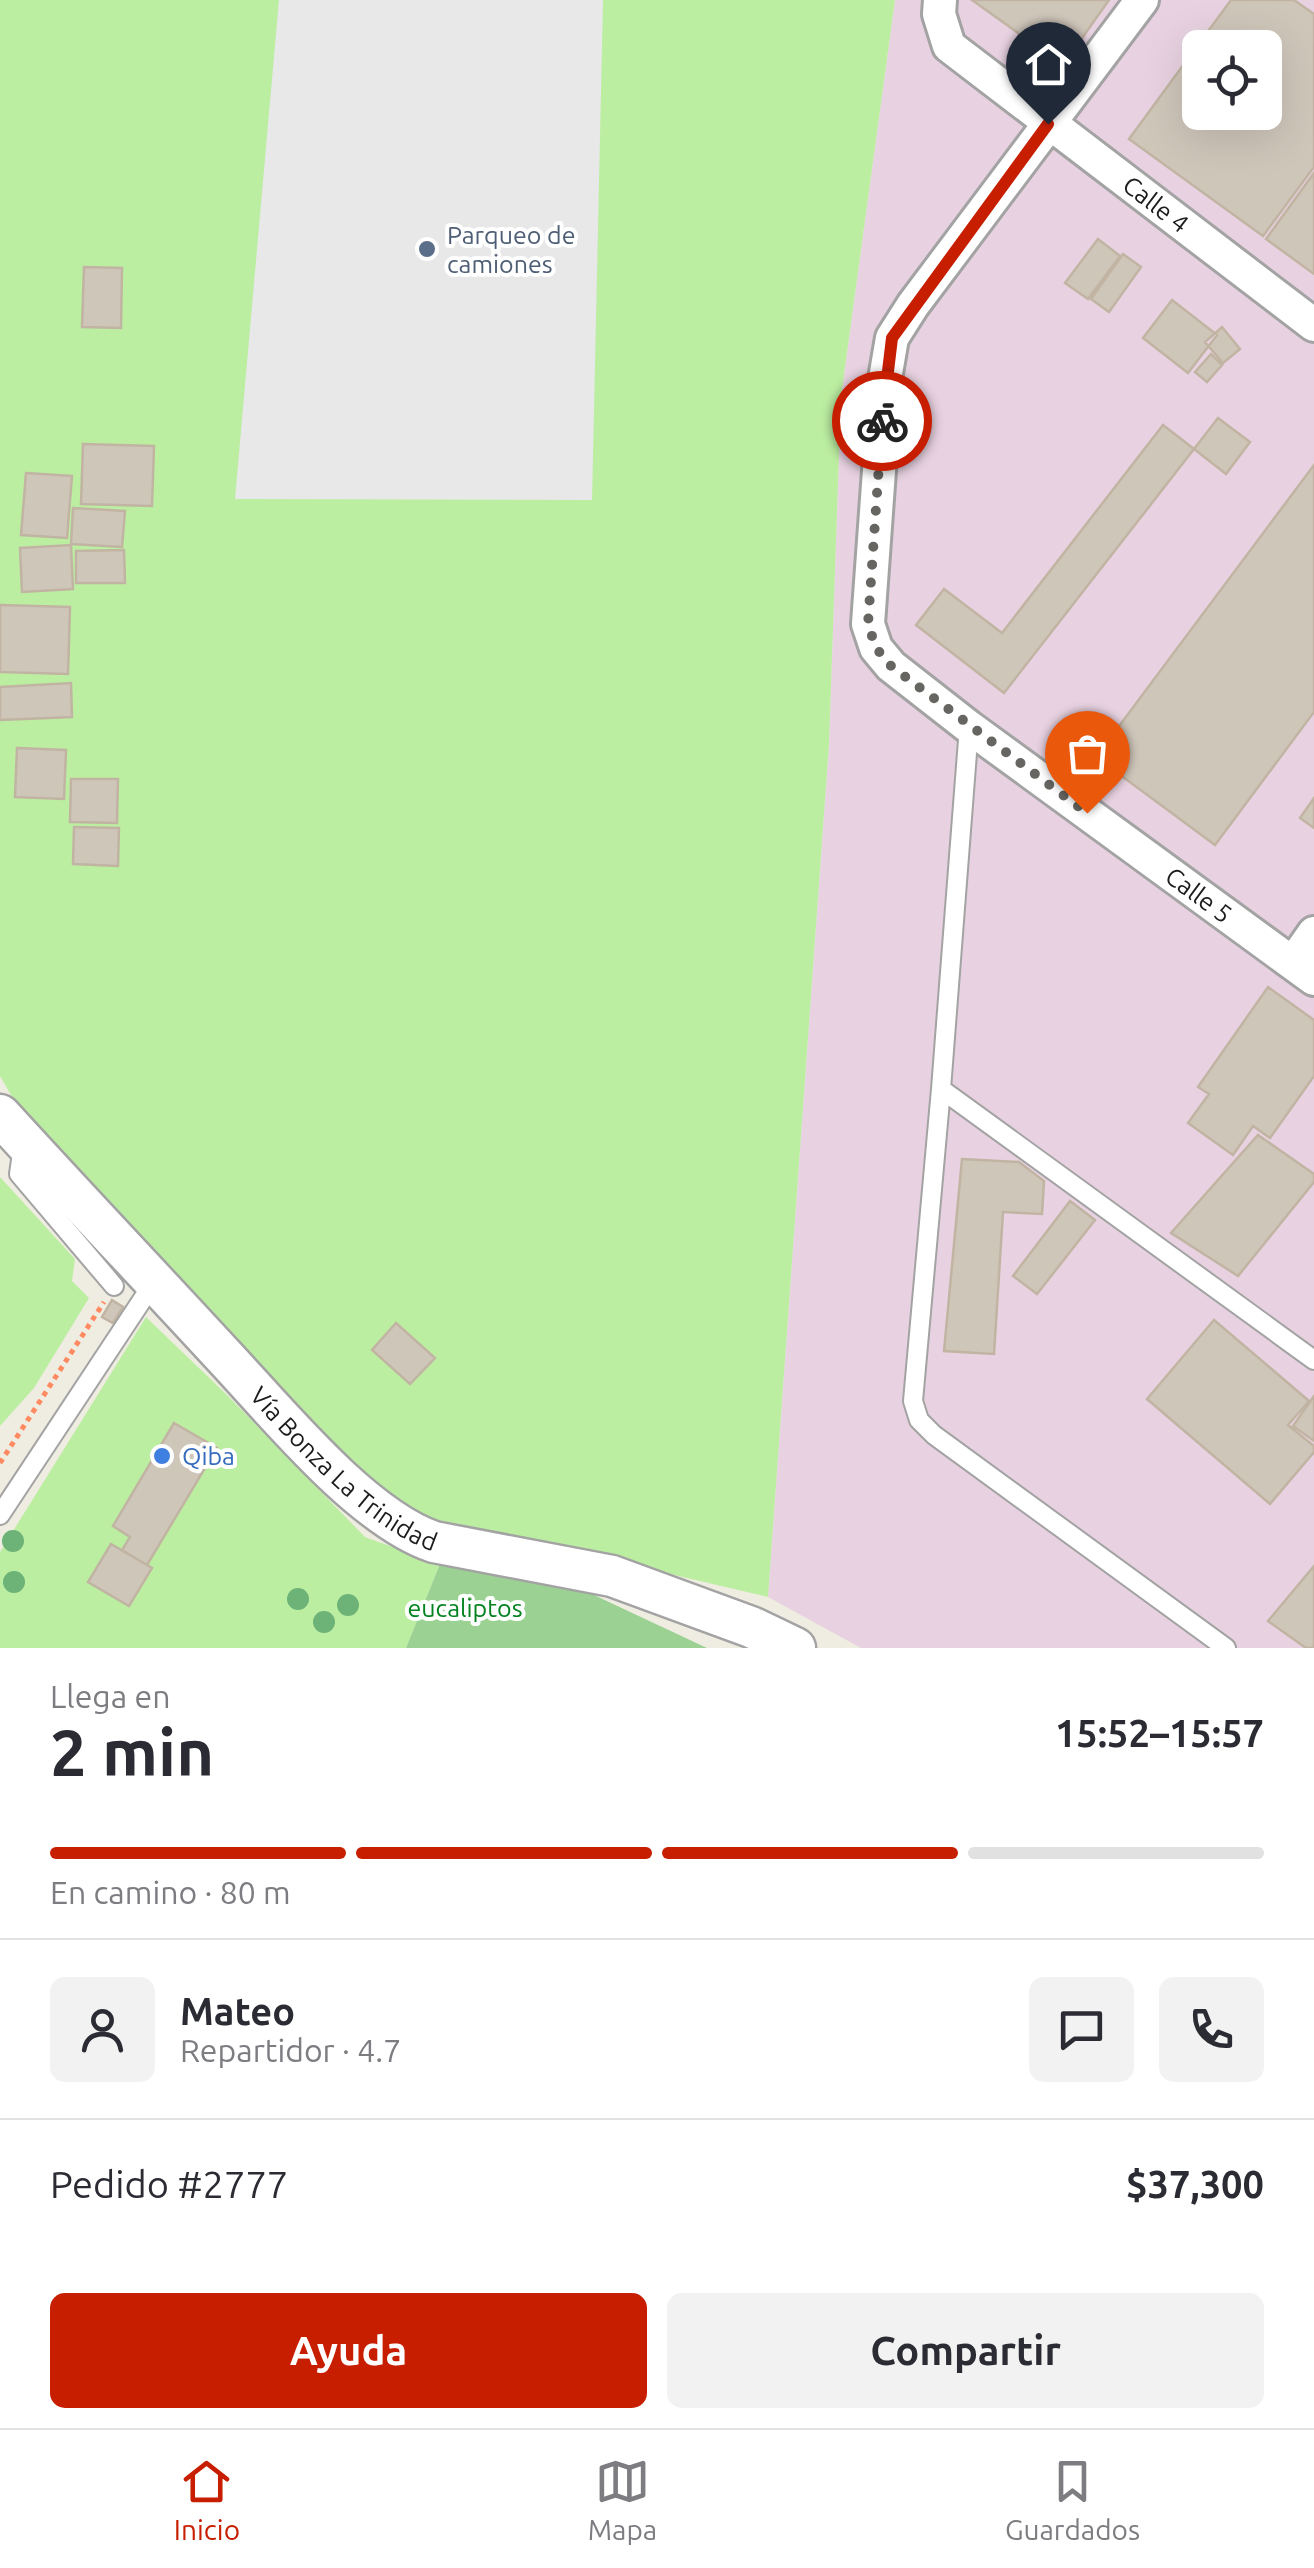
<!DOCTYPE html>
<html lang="es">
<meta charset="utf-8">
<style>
:root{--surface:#fff;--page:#f2f2f3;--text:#2b2b33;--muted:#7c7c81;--line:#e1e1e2;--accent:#c81e00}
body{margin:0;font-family:Ubuntu,sans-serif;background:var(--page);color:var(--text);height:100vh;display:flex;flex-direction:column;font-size:38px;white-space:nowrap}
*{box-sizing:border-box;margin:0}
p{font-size:32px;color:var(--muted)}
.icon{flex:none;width:55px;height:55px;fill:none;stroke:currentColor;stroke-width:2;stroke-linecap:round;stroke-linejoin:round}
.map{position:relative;height:1648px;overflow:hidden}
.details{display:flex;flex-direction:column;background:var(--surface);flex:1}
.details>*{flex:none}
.controls{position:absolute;left:1182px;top:30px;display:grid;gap:20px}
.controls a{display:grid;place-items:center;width:100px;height:100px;border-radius:15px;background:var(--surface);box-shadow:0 10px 40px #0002;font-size:50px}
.pin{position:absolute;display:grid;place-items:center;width:85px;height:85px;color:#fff;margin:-102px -42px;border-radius:50% 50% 50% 0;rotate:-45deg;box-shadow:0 0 10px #0007}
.pin .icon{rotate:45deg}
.courier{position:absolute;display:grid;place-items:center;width:100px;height:100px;margin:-50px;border:8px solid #c81e00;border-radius:50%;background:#fff;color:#222;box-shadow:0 2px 12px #0007}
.headline em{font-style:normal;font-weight:700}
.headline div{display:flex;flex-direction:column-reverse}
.headline{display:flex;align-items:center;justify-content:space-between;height:170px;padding:0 50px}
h1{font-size:65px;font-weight:700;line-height:75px}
.bar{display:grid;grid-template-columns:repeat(4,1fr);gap:15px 10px;align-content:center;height:120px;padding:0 50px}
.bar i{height:12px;border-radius:8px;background:var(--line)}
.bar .active{background:var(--accent)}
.bar p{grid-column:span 4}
.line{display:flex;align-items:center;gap:25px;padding:0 50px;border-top:2px solid var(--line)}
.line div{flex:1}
.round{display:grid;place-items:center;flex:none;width:105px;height:105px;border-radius:15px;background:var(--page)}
.primary-button{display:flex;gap:20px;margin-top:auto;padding:20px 50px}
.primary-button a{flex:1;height:115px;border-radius:15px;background:var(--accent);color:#fff;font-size:40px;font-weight:700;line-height:115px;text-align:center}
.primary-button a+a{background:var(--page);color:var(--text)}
.tabs{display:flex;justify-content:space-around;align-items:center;height:140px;border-top:2px solid var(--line);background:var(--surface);font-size:28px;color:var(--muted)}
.tabs a{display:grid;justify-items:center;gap:5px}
.tabs .active{color:var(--accent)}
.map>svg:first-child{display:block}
.industrial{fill:#e8d2e1;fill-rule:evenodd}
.grass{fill:#bceea2}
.forest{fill:#9bd192}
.parking{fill:#e8e8e8}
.building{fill:#cfc6ba;stroke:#c1b4a2;stroke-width:2.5;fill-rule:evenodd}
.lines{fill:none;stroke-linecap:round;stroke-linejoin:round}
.service-casing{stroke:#a3a3a3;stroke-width:22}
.minor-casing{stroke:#a3a3a3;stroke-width:38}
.tertiary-casing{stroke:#a3a3a3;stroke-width:45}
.path{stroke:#ff8961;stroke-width:5;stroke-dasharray:5 5;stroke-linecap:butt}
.service{stroke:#fff;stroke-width:18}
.minor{stroke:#fff;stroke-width:32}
.tertiary{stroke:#fff;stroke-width:40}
.tree{fill:#6db277}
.done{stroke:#666561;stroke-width:10;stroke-dasharray:0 18}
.route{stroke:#c81e00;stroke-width:12}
.service-dot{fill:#5c6f8a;stroke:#fff;stroke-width:4}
.shop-dot{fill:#3f7fe0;stroke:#fff;stroke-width:4}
.labels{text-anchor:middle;stroke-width:8;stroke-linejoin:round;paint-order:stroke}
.street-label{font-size:25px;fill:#1c1c1c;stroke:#fff}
.service-label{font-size:25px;fill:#4e5e75;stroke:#fff;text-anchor:start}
.shop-label{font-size:25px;fill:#366cbe;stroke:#fff;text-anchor:start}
.park-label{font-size:25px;fill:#038220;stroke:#fff}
</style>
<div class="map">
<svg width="1314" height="1648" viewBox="0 0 1314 1648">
<rect width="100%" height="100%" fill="#efece1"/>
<path class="industrial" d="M 895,0 L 1314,0 L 1314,1648 L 861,1648 L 768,1597 L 829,744 L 841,397 ZM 1200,48 L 1265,48 L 1265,112 L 1200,112 Z"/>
<path class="grass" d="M 0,0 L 895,0 L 841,397 L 829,744 L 768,1597 L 465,1526 L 398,1517 L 37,1140 L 0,1076 Z
M 0,1177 L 75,1259 L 72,1281 L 89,1298 L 34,1388 L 0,1426 Z
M 146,1317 L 227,1395 L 365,1537 L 440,1564 L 406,1648 L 0,1648 L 0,1552 Z"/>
<path class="forest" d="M 440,1564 L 579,1588 L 707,1648 L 406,1648 Z"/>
<path class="parking" d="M 279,0 L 603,0 L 592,500 L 235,499 Z"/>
<path class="building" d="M 972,0 L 1109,0 L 1063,65 Z
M 1231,0 L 1294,0 L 1314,14 L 1314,167 L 1263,236 L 1129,139 ZM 1200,48 L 1265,48 L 1265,112 L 1200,112 Z
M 1314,173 L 1314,274 L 1266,239 Z
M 1098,239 L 1120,256 L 1088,299 L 1065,283 Z
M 1123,254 L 1141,267 L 1109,312 L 1091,299 Z
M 84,267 L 122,268 L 121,328 L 82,327 Z
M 1172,300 L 1217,335 L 1188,373 L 1143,338 Z
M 1222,327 L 1240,349 L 1223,363 L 1205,342 Z
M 1211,354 L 1222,365 L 1207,382 L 1195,372 Z
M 1218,418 L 1250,442 L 1226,474 L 1194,449 Z
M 1163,425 L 1194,449 L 1004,693 L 916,625 L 944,589 L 1002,633 Z
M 83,444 L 154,446 L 152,506 L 81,504 Z
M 1314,465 L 1314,712 L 1215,845 L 1096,757 Z
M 26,473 L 72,476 L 67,538 L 21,535 Z
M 73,508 L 125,511 L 122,547 L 71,544 Z
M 71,545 L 73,589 L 22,592 L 20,548 Z
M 124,550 L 125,583 L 76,583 L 76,551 Z
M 0,605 L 70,607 L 68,674 L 0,672 Z
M 71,683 L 72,717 L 0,720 L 0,687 Z
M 17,748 L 66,750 L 64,799 L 15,797 Z
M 71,779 L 118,779 L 117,823 L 70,822 Z
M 1314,798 L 1314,828 L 1300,818 Z
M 74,827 L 119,828 L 118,866 L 73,864 Z
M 1268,987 L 1314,1020 L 1314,1076 L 1270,1138 L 1253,1126 L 1233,1155 L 1188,1123 L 1209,1094 L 1198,1087 Z
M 1258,1135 L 1314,1174 L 1314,1182 L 1238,1276 L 1171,1233 Z
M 962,1159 L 1019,1162 L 1044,1181 L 1042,1214 L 1003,1212 L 994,1354 L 944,1351 Z
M 1070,1201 L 1095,1220 L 1037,1294 L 1013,1276 Z
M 112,1300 L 123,1307 L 113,1323 L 102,1317 Z
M 1214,1320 L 1309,1401 L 1288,1425 L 1314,1446 L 1314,1452 L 1270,1504 L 1147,1399 Z
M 396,1323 L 435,1358 L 410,1384 L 372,1350 Z
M 1314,1396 L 1314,1441 L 1293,1426 Z
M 174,1423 L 217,1448 L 147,1565 L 122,1550 L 130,1537 L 113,1526 Z
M 111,1544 L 152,1568 L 129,1606 L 88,1582 Z
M 1314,1566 L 1314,1648 L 1306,1648 L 1268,1621 Z"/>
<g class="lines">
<g class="service-casing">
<path id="service" d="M 969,727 L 941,1089 L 913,1401 L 919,1420 L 934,1435 L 1226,1648
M 941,1089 L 1314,1360
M 23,1146 L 19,1174 L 114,1286
M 0,1515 L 154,1282"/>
</g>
<g class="minor-casing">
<g id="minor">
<path id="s1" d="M 940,0 L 939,14 L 949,46 L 1314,325"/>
<path id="s2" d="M 1142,0 L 913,305 L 892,338 L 886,373 L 868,624 L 876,648 L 891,666 L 969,727 L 1314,979"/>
<path d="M 1293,963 L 1314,933"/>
</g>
</g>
<g class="tertiary-casing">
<g id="tertiary">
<path id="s3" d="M 0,1115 C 72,1194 146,1272 219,1351 C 274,1409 360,1517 434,1542 L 612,1576 L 751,1627 L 795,1648"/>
</g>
</g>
<path class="path" d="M 0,1463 L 104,1302"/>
<use href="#service" class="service"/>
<use href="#minor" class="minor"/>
<use href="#tertiary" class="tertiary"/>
</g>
<g class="tree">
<circle cx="13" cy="1541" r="11"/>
<circle cx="14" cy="1582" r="11"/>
<circle cx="298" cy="1599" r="11"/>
<circle cx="348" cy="1605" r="11"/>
<circle cx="324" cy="1622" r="11"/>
</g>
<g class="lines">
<path class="done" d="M 882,421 L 868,624 L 876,648 L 891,666 L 1087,813"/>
<path class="route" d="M 882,421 L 892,338 L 1048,124"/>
</g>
<circle class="service-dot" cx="427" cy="249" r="10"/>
<circle class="shop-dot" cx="162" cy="1456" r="10"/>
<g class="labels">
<g class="street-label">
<text dy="9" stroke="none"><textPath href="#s1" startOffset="308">Calle 4</textPath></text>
<text dy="9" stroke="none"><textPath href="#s2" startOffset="1140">Calle 5</textPath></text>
<text dy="9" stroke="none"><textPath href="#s3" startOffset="495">Vía Bonza La Trinidad</textPath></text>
</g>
<g class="service-label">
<text x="447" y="244">Parqueo de<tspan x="447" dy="29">camiones</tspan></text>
</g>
<g class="shop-label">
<text x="182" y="1465">Qiba</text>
</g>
<g class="park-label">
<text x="465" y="1617">eucaliptos</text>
</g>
</g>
</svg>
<div class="controls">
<a><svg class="icon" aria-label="locate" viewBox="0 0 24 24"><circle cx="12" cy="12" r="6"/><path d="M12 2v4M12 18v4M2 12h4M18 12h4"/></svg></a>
</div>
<div class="pin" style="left:1087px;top:813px;background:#ea580c"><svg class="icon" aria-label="bag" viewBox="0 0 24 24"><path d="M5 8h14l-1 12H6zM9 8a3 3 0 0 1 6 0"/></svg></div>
<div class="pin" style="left:1048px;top:124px;background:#1f2937"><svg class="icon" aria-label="home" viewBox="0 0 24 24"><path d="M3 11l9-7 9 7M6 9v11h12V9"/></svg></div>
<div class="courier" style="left:882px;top:421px"><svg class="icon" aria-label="bike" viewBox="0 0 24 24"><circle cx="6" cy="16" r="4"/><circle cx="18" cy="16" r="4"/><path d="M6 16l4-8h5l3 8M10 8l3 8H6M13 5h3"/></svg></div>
</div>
<section class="details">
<div class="headline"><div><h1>2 min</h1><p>Llega en</p></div><em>15:52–15:57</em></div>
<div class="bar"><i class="active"></i><i class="active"></i><i class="active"></i><i></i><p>En camino · 80 m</p></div>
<div class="line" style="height:180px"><a class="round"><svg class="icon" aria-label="person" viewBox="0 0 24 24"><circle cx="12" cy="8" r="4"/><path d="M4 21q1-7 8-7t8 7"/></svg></a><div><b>Mateo</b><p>Repartidor · 4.7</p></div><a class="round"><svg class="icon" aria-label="chat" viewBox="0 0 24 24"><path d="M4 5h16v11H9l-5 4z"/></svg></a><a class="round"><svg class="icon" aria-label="phone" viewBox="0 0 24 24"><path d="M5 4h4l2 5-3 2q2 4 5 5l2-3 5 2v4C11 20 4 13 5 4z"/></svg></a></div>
<div class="line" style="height:130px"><div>Pedido #2777</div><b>$37,300</b></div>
<div class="primary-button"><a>Ayuda</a><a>Compartir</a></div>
</section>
<nav class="tabs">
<a class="active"><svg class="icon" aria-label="home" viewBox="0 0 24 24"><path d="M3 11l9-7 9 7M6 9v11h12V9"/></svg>Inicio</a>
<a><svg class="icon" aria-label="map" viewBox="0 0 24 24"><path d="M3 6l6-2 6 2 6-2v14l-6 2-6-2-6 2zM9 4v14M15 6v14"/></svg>Mapa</a>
<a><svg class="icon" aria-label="saved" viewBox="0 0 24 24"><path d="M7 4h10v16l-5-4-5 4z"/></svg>Guardados</a>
</nav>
